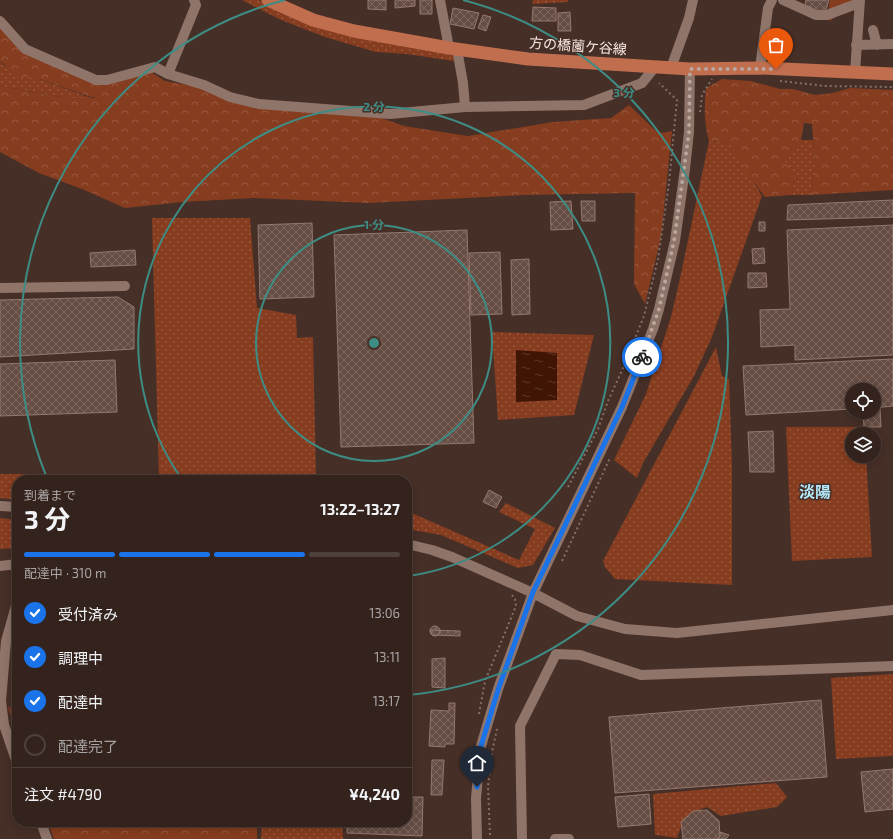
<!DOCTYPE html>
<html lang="ja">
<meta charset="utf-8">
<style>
:root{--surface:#34231d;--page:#3f2f2a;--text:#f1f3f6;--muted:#a9a4a4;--line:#4e403b;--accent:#1a73e8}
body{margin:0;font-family:"Exo 2","Noto Sans JP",sans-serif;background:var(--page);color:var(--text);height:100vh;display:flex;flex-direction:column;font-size:15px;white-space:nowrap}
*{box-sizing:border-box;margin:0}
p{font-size:13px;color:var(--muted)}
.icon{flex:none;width:22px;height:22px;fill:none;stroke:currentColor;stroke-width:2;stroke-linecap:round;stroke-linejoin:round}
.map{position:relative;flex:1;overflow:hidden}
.details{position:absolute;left:12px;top:475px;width:400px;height:352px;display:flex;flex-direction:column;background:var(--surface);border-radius:16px;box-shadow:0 2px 10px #0003,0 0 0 1px var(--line)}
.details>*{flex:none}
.controls{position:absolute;left:845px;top:383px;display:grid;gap:8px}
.controls a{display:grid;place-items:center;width:36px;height:36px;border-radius:50%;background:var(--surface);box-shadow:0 2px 10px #0003,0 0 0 1px var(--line);font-size:20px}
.pin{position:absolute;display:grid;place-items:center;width:34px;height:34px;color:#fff;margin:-41px -17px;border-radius:50% 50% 50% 0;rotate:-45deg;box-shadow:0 0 4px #0007}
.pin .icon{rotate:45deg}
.courier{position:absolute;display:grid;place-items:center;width:40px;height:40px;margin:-20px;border:3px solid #1a73e8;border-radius:50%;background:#fff;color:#222;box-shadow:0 1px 5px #0007}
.overview em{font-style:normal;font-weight:700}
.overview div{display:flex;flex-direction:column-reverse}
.overview{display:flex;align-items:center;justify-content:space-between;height:68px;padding:0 12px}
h1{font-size:26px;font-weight:700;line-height:30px}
.bar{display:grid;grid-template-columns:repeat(4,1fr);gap:6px 4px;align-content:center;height:48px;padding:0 12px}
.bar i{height:5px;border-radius:3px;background:var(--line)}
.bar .active{background:var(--accent)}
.bar p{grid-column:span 4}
.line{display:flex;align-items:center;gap:10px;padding:0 12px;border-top:1px solid var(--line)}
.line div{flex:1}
ol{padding:0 12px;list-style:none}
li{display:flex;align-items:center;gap:12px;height:44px}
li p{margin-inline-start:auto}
li .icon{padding:4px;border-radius:50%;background:var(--accent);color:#fff;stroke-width:4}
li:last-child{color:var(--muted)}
li i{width:22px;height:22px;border:2px solid var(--line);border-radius:50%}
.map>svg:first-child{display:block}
.grass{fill:url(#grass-dots)}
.forest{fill:url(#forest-crowns)}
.water{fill:url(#water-ripples)}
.building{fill:url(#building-cross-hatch);stroke:#94786f}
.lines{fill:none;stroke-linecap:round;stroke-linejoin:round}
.path{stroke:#847068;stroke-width:2;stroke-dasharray:2 3;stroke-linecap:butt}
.minor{stroke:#8f746a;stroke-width:10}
.major{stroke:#c16e4e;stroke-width:13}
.done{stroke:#b9a7a0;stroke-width:4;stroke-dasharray:0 7.2}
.route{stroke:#1a73e8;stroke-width:5}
.ring{fill:none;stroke:#3d8d85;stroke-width:2}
.labels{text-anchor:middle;stroke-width:3;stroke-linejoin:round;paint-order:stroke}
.street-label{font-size:14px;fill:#f7e7e1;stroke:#462f27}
.quarter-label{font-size:16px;font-weight:bold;fill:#b3e9fb;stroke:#462f27}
.centre{fill:#3d8d85;stroke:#462f27;stroke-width:2}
.ring-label{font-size:12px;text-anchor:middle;font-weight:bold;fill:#3d8d85;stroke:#462f27;stroke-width:3;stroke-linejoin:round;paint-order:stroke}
</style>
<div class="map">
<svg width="893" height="839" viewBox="0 0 893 839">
<defs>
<pattern id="grass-dots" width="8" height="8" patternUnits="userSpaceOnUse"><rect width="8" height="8" fill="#863c1f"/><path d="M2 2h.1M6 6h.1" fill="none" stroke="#98583f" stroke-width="1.8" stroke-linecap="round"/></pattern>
<pattern id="forest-crowns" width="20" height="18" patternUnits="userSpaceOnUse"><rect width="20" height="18" fill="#863c1f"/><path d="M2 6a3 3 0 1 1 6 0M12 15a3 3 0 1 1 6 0" fill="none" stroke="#98583f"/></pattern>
<pattern id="water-ripples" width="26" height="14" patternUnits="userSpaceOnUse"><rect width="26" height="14" fill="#411504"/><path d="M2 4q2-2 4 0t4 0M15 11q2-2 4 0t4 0" fill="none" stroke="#5d3728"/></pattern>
<pattern id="building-cross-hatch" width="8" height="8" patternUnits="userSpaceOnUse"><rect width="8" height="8" fill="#664d44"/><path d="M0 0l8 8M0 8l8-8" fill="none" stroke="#7d675f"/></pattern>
</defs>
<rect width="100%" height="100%" fill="#462f27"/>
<path class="grass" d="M 242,0 L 259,0 L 291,15 L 458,54 L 460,62 L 407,54 L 376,52 L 325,37 L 279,19 Z
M 533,0 L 568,0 L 568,2 L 532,4 Z
M 0,61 L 3,65 L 34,77 L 94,99 L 67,98 L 0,86 Z
M 801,140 L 813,140 L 815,166 L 811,195 L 792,195 L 794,178 L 783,158 Z
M 709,141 L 730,143 L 762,196 L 712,337 L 694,376 L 643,463 L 637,478 L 614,460 L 646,394 L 671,317 L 679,283 Z
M 152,218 L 250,218 L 257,308 L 296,315 L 297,338 L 313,337 L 316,480 L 159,480 Z
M 492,332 L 594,335 L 574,415 L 498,420 Z
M 716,347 L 722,376 L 729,379 L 732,465 L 732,585 L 615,579 L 605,567 L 603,561 Z
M 786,427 L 864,427 L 864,434 L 852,434 L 852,456 L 866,456 L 872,557 L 792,561 Z
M 0,474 L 106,474 L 115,480 L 17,480 L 17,500 L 0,498 Z
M 506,503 L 555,528 L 533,565 L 518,568 L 441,535 L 407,529 L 407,511 L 519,560 L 535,529 L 499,512 Z
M 0,518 L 17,520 L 17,548 L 0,549 Z
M 893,674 L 893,756 L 836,759 L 831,678 Z
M 776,783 L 787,797 L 777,807 L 721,816 L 707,807 C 686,814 684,818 677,838 L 655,835 L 653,794 Z
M 262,822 L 342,822 L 343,839 L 261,839 Z"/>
<path class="forest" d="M 830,0 L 857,0 L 830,21 L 827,17 Z
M 0,24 L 17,42 L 96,80 L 148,70 L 165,81 L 200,87 L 237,99 L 376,116 L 404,126 L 468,136 L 553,122 L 611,118 L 629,105 L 655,130 L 662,133 L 672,131 L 661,237 L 645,304 L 634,284 L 635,193 L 523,195 L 368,203 L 254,198 L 182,202 L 125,208 L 82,189 L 39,173 L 0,152 L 0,86 L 67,98 L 96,98 L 91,97 L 34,77 L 19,78 L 0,61 Z
M 722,79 L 751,81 L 780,89 L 793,89 L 815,95 L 833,93 L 850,88 L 893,90 L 893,190 L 811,195 L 815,166 L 812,124 L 804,123 L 801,140 L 784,158 L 794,178 L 792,195 L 765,197 L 752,180 L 729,143 L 709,141 C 704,121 704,108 706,88 Z
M 8,706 L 17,714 L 17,738 Z
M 48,822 L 257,822 L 257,839 L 54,839 Z"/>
<path class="water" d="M 516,350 L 557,353 L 557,400 L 516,402 Z"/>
<path class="building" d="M 368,0 L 386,0 L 386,10 L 368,9 Z
M 395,0 L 415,0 L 415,6 L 395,8 Z
M 420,0 L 432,0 L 432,14 L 420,14 Z
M 806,0 L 829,0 L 825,13 L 811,10 L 811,7 L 805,6 Z
M 533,7 L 556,8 L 556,21 L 532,21 Z
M 453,8 L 479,13 L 474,29 L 450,24 Z
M 570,12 L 571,31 L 558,31 L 558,13 Z
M 483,15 L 491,17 L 486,31 L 478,28 Z
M 893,200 L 893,217 L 787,220 L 788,205 Z
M 571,201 L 573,229 L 551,230 L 550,202 Z
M 581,201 L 595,201 L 595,221 L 582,221 Z
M 759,222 L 765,222 L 765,231 L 759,231 Z
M 312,223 L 314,297 L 260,299 L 258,225 Z
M 893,225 L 893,355 L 795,360 L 795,345 L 761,347 L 760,310 L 790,309 L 787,230 Z
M 467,230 L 474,443 L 341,447 L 334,235 Z
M 764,248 L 765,263 L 753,264 L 752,249 Z
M 135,250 L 136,265 L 91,267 L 90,253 Z
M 500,252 L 502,314 L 471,315 L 469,253 Z
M 529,259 L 530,314 L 512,315 L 511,260 Z
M 748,273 L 766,273 L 767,287 L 748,288 Z
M 118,297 L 134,307 L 134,349 L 0,357 L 0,300 Z
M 893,359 L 893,406 L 874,408 L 874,390 L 852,390 L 852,409 L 746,415 L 743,366 Z
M 115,360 L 117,412 L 0,416 L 0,364 Z
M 880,407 L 881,427 L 864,427 L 863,412 L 874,412 L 874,408 Z
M 773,431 L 774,472 L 750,472 L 748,432 Z
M 489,490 L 502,497 L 496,508 L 483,502 Z
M430 631a5 5 0 1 1 10 0a5 5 0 1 1-10 0Z
M 430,630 L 460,631 L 460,636 L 432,635 Z
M 445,658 L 445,688 L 432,687 L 432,659 Z
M 821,700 L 827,777 L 615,793 L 609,717 Z
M 449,703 L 455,703 L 454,744 L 445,744 L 445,747 L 429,746 L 431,710 L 449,711 Z
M 432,760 L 444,760 L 442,795 L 431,795 Z
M 893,769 L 893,809 L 865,812 L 861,772 Z
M 649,794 L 651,824 L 618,827 L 615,797 Z
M 407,797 L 423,797 L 422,836 L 347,833 L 347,822 L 407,822 Z
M 707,810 L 719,821 L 720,836 L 718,839 L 683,839 L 681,822 L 693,811 Z
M 720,832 L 729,835 L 726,839 L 718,839 L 720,836 Z"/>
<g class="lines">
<path class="path" d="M 780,81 L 825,86 L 893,87
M 700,112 L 702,95 L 712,79
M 568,487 L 598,429 L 608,401 L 624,366 L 644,316 L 658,259 L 669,183 L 677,100 L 659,83
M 562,561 L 610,458
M 479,714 L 485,681 L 516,606 L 515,599 L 512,595
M 490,835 L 488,786 L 492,752 L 497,729"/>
<path class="minor" d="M 440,0 L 449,48
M 783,0 L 816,15 L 827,15 L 859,3
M 0,21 L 25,49 L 96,80 L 107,80 L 155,67 L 168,74 L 204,85 L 230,97 L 259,104 L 390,114 L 465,107 L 584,105 L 642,83 L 655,67
M 873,30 L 877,45
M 856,45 L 893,44
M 457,49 L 463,83 L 465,107
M 671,68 L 689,18 L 693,0
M 760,68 L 768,8 L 772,0
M 855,72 L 860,0
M 168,74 L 196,5 L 194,0
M 0,288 L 125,286
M 0,506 L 17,507
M 407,544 L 432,550 L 452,557 L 533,593 L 577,616 L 625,629 L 677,633 L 893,610
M 0,566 L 17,564
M 17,602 L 6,641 L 1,701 L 4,725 L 17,763
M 41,822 L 47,839
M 477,839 L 476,798 L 479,766 L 481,746 L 498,689 L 533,593 L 622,407 L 653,329 L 659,309 L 675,241 L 685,169 L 689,132 L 690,69
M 522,839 L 520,726 L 556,654 L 580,655 L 641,675 L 893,666
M 555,839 L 569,839"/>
<path class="major" d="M 268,0 L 313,20 L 354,31 L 449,48 L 528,59 L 690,69 L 760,68 L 893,74"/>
</g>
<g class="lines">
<path class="done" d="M 642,357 L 659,309 L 674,241 L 689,132 L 690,69 L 776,69"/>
<path class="route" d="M 477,787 L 481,746 L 498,690 L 533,592 L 622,407 L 642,357"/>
</g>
<g class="ring">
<circle cx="374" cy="343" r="118"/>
<path d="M181 478A236 236 0 1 1 409 576"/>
<path d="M47 478A354 354 0 0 1 285 0M463 0A354 354 0 0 1 408 695"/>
</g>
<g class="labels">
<g class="street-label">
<text transform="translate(578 46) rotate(4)" y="5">方の橋薗ケ谷線</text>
</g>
<g class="quarter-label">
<text x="815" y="498">淡陽</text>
</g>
</g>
<circle cx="374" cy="343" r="6" class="centre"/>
<g class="ring-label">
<text x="624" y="97">3 分</text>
<text x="374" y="111">2 分</text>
<text x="374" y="229">1 分</text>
</g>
</svg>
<div class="controls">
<a><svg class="icon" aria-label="locate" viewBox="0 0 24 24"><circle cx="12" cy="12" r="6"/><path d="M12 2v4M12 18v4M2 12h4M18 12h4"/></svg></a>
<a><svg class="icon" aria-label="layers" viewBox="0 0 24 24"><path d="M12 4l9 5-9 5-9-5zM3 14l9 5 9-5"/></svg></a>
</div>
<div class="pin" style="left:776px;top:69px;background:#ea580c"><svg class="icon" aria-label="bag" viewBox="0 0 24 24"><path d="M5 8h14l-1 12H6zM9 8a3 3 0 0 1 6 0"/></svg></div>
<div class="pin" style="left:477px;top:787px;background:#1f2937"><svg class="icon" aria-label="home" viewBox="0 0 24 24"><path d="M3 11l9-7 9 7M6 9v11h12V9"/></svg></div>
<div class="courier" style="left:642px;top:357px"><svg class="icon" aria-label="bike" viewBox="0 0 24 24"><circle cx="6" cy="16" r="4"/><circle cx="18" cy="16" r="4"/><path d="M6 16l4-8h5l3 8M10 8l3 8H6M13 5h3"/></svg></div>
<section class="details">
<div class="overview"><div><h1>3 分</h1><p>到着まで</p></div><em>13:22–13:27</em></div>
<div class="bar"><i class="active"></i><i class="active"></i><i class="active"></i><i></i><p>配達中 · 310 m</p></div>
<ol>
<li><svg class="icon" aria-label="check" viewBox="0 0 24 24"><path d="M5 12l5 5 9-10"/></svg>受付済み<p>13:06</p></li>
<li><svg class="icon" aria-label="check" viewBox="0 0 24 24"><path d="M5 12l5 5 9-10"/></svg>調理中<p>13:11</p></li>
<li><svg class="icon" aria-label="check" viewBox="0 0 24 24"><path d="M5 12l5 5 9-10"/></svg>配達中<p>13:17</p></li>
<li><i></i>配達完了</li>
</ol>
<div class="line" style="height:52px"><div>注文 #4790</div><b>¥4,240</b></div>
</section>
</div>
